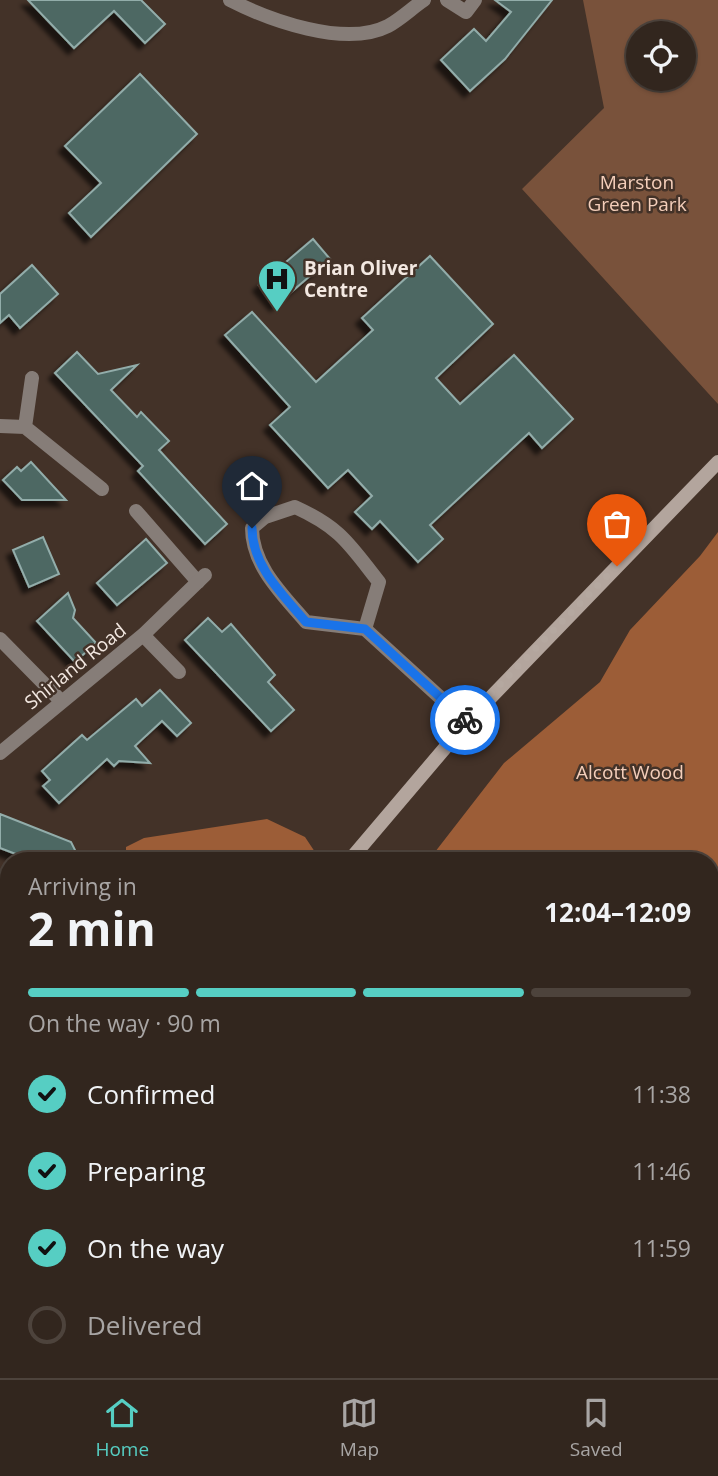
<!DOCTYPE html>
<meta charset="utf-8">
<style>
:root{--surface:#32261e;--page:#3d322b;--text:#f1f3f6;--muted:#a8a5a4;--line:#4d433c;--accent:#56cec3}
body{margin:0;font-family:"Open Sans",sans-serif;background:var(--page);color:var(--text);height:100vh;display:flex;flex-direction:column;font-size:26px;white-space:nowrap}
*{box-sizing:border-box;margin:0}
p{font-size:23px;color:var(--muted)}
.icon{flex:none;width:38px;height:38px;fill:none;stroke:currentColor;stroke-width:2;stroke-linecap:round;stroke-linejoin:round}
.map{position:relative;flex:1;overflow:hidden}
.side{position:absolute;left:0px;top:852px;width:719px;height:527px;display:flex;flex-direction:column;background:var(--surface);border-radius:28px 28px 0 0;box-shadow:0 2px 5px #0004,0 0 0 2px var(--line)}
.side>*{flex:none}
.tools{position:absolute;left:626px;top:21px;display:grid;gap:14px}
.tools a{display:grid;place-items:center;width:70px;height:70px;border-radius:50%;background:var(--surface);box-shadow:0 2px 5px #0004,0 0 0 2px var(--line);font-size:35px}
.pin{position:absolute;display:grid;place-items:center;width:60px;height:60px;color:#fff;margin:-72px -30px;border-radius:50% 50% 50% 0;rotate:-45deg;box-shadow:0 0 7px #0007}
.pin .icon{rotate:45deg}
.courier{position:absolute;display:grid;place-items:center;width:70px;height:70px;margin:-35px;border:5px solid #1a73e8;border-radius:50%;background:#fff;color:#222;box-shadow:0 2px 9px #0007}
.head em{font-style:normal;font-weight:700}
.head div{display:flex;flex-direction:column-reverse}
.head{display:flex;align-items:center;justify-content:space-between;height:119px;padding:0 28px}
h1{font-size:46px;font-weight:700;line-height:52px}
.bar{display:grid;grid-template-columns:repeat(4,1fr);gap:10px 7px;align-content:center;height:84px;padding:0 28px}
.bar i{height:9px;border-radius:5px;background:var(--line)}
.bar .active{background:var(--accent)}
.bar p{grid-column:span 4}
ol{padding:0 28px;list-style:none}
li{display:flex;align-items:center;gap:21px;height:77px}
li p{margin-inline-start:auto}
li .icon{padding:7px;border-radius:50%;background:var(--accent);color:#111;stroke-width:4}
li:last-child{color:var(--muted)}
li i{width:38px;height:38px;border:4px solid var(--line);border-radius:50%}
.tabs{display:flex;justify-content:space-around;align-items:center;height:98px;border-top:2px solid var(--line);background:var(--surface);font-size:19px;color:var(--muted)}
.tabs a{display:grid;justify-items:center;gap:4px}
.tabs .active{color:var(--accent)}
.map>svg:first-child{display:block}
.green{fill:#79523b;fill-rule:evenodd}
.forest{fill:#9c5d37}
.building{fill:#4e6764;stroke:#92adaa;stroke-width:2;filter:url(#shadow)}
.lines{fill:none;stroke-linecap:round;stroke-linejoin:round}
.lane{stroke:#867d78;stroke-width:14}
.street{stroke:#867d78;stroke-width:14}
.secondary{stroke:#b3a59d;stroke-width:14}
.done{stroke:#b5a8a0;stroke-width:7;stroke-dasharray:0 12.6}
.route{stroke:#1a73e8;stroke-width:9}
.labels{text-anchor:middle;stroke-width:5;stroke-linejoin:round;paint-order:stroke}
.park-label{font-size:19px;fill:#f4ceba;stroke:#433228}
.poi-label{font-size:19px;font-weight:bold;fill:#f3e8e1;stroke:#433228;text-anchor:start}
.street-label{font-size:19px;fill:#f3e8e1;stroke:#433228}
</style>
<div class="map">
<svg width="718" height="1378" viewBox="0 0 718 1378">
<defs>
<filter id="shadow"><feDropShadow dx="-6" dy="6" stdDeviation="2" flood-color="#0009"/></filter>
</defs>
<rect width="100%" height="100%" fill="#433228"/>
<path class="green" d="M 583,0 L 718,0 L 718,404 L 522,189 L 604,108 ZM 684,33 L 684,79 L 639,79 L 639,33 Z
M 0,940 L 9,940 L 9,1307 L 0,1321 Z"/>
<path class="forest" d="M 718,532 L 718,1355 L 710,1354 L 710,861 L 428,861 L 504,763 L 600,682 L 630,630 L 700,556 Z
M 267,819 L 305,837 L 321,861 L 126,861 L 126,847 L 144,838 Z
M 9,1033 L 9,1154 L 0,1136 L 0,1048 Z
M 9,1159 L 9,1246 L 0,1241 L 0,1189 Z"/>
<path class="building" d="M 28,0 L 141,0 L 165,24 L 145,43 L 114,11 L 74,48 Z
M 495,0 L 552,0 L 505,59 L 470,91 L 441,60 L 474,29 L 486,41 L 511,12 Z
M 140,74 L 197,134 L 91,237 L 69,213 L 101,183 L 65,146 Z
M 313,239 L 330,259 L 276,305 L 259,285 Z
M 430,256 L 493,324 L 436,378 L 460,404 L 514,355 L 573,419 L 542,448 L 529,433 L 430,525 L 443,539 L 418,562 L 380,521 L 372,529 L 355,512 L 372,496 L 348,470 L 328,488 L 270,425 L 290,407 L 225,335 L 252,312 L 316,382 L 373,330 L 362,318 Z
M 32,265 L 58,294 L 20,328 L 9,315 L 0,323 L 0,294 Z
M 77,352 L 98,374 L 137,365 L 111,390 L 137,417 L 141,412 L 169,441 L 159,450 L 227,524 L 205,544 L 138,471 L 143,466 L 55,373 Z
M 31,462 L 66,500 L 22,500 L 3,480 L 17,467 L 21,471 Z
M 43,537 L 59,574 L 29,587 L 13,550 Z
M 146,539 L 167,563 L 117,605 L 97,583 Z
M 68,593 L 75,610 L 73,618 L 96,643 L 75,662 L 37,621 Z
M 208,618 L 222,632 L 231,624 L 275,675 L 268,682 L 294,710 L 271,731 L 185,640 Z
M 160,690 L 191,723 L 177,736 L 162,721 L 135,746 L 150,763 L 119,761 L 114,766 L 107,759 L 59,803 L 43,786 L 50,780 L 42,771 L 82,735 L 87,740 L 136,699 L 142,706 Z
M 0,814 L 71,842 L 75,850 L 71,861 L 34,861 L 0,848 Z"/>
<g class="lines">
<path class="lane" d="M 136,511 L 198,582
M 365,629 L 379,582 C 349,544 341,528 295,507 L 265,517 L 252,528 C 252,566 283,595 306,622 L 365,629 L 467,722"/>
<path class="street" d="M 230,0 C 269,20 345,48 388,26 C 401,19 412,8 424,0
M 447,0 L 466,12 L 475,0
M 0,426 L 25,427 L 102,489
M 25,427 L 32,378
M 143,635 L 179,672
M 0,639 L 61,701
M 0,753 L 143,635 L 205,575
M 0,929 L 9,929
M 195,1378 L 199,1370"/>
<path class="secondary" d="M 349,861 L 467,722 L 718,462
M 0,1348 L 9,1334"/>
</g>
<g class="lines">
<path class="done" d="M 465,720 L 617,566"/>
<path class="route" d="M 252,528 C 252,566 283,595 306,622 L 365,629 L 465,720"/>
</g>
<defs>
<g id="hospital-pin" transform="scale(2.0125)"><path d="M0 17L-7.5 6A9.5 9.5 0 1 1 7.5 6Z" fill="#56cec3" stroke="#433228"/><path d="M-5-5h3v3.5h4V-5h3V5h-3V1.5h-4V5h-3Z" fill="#111"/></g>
</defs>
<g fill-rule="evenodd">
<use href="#hospital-pin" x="277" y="279"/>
</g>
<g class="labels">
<g class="park-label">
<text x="637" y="189">Marston<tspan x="637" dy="22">Green Park</tspan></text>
<text x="630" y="779">Alcott Wood</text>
</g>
<g class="poi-label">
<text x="304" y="275">Brian Oliver<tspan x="304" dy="22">Centre</tspan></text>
</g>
<g class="street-label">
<text transform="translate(75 666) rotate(-39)" y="7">Shirland Road</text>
</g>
</g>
</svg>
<div class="tools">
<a><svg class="icon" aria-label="locate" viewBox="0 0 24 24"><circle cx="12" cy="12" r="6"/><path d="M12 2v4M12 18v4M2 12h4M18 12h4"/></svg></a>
</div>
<div class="pin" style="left:617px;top:566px;background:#ea580c"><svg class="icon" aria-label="bag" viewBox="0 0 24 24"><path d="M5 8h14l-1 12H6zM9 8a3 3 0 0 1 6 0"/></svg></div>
<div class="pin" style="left:252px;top:528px;background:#1f2937"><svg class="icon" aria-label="home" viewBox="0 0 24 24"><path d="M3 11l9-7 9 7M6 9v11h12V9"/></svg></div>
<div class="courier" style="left:465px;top:720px"><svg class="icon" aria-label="bike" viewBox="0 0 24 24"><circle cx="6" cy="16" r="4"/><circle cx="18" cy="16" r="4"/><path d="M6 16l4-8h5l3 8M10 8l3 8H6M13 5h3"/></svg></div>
<section class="side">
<div class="head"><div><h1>2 min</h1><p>Arriving in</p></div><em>12:04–12:09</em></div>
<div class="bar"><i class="active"></i><i class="active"></i><i class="active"></i><i></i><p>On the way · 90 m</p></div>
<ol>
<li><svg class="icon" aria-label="check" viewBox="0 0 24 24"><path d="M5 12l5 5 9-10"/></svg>Confirmed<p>11:38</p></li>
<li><svg class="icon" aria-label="check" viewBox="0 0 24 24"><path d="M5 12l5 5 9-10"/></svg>Preparing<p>11:46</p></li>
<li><svg class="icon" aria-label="check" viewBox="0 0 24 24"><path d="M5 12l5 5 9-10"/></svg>On the way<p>11:59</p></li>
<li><i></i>Delivered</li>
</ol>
</section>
</div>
<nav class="tabs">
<a class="active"><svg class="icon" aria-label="home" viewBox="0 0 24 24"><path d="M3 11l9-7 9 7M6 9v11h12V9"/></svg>Home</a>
<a><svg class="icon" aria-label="map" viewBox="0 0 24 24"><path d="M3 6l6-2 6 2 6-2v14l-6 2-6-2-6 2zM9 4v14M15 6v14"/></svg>Map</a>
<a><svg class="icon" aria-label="saved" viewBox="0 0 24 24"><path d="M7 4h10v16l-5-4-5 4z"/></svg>Saved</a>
</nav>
